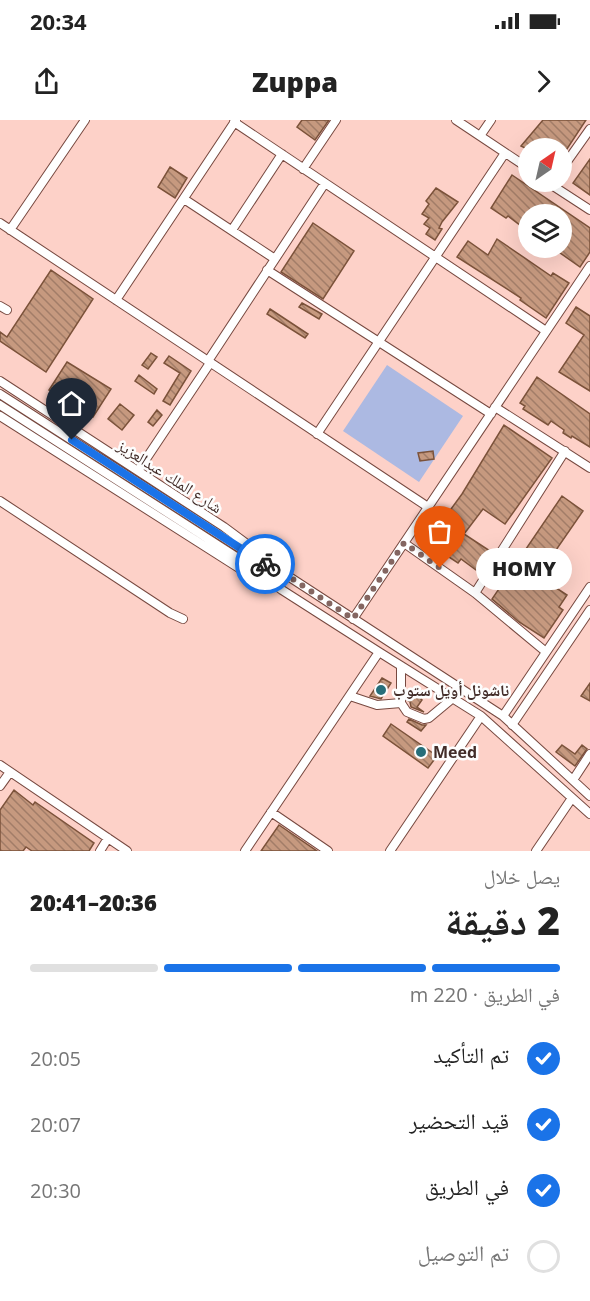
<!DOCTYPE html>
<html lang="ar">
<meta charset="utf-8">
<style>
:root{--surface:#fff;--page:#f6f6f6;--text:#222;--muted:#767676;--line:#e0e0e0;--accent:#1a73e8}
body{margin:0;font-family:"Open Sans","Noto Naskh Arabic",sans-serif;background:var(--page);color:var(--text);direction:rtl;height:100vh;display:flex;flex-direction:column;font-size:22px;white-space:nowrap}
*{box-sizing:border-box;margin:0}
p{font-size:20px;color:var(--muted)}
.icon{flex:none;width:33px;height:33px;fill:none;stroke:currentColor;stroke-width:2;stroke-linecap:round;stroke-linejoin:round}
.map{position:relative;height:731px;overflow:hidden;direction:ltr}
.details{display:flex;flex-direction:column;background:var(--surface);flex:1}
.details>*{flex:none}
.needle{width:39px;rotate:34deg}
.controls{position:absolute;left:518px;top:18px;display:grid;gap:12px}
.controls a{display:grid;place-items:center;width:54px;height:54px;border-radius:50%;background:var(--surface);box-shadow:0 6px 24px #0002;font-size:30px}
.pin{position:absolute;display:grid;place-items:center;width:51px;height:51px;color:#fff;margin:-62px -26px;border-radius:50% 50% 50% 0;rotate:-45deg;box-shadow:0 0 6px #0007}
.pin .icon{rotate:45deg}
.courier{position:absolute;display:grid;place-items:center;width:60px;height:60px;margin:-30px;border:4px solid #1a73e8;border-radius:50%;background:#fff;color:#222;box-shadow:0 2px 8px #0007}
.bubble{position:absolute;height:42px;border-radius:21px;background:var(--surface);box-shadow:0 6px 24px #0002;font-size:20px;font-weight:800;line-height:42px;text-align:center;direction:rtl}
.headline em{font-style:normal;font-weight:800}
.headline div{display:flex;flex-direction:column-reverse}
.headline{display:flex;align-items:center;justify-content:space-between;height:102px;padding:0 30px}
h1{font-size:39px;font-weight:800;line-height:45px}
.bar{display:grid;grid-template-columns:repeat(4,1fr);gap:9px 6px;align-content:center;height:72px;padding:0 30px}
.bar i{height:8px;border-radius:4px;background:var(--line)}
.bar .selected{background:var(--accent)}
.bar p{grid-column:span 4}
ol{padding:0 30px;list-style:none}
li{display:flex;align-items:center;gap:18px;height:66px}
li p{margin-inline-start:auto}
li .icon{padding:6px;border-radius:50%;background:var(--accent);color:#fff;stroke-width:4}
li:last-child{color:var(--muted)}
li i{width:33px;height:33px;border:3px solid var(--line);border-radius:50%}
.status{display:flex;justify-content:space-between;align-items:center;height:42px;padding:0 30px;background:var(--surface);direction:ltr}
.status svg{height:16px;fill:currentColor}
header{display:flex;justify-content:space-between;align-items:center;height:78px;padding:0 30px;background:var(--surface);font-size:27px;font-weight:800}
.map>svg:first-child{display:block}
.green{fill:#acb9e2}
.building{fill:url(#building-back-hatch);stroke:#7b523a;stroke-width:1.5}
.lines{fill:none;stroke-linecap:round;stroke-linejoin:round}
.minor-casing{stroke:#774940;stroke-width:10}
.minor{stroke:#fff;stroke-width:8}
.done{stroke:#846661;stroke-width:6;stroke-dasharray:0 10.8}
.route{stroke:#1a73e8;stroke-width:8}
.poi-dot{fill:#266e7a;stroke:#fdfdfd;stroke-width:2}
.labels{text-anchor:middle;stroke-width:5;stroke-linejoin:round;paint-order:stroke}
.street-label{font-size:16px;fill:#432d29;stroke:#fdfdfd}
.poi-label{font-size:16px;font-weight:bold;fill:#432d29;stroke:#fdfdfd;text-anchor:start}
</style>
<div class="status"><b>20:34</b><svg viewBox="0 0 49 12"><path d="M0 12V9h3v3zM5 12V6h3v6zM10 12V3h3v9zM15 12V0h3v12zM26 1h20v11H26zM47 4h2v5h-2z"/></svg></div>
<header><svg class="icon" aria-label="forward" viewBox="0 0 24 24"><path d="M9 5l7 7-7 7"/></svg>Zuppa<svg class="icon" aria-label="share" viewBox="0 0 24 24"><path d="M12 15V3M7 8l5-5 5 5M5 13v7h14v-7"/></svg></header>
<div class="map">
<svg width="590" height="731" viewBox="0 0 590 731">
<defs>
<pattern id="building-back-hatch" width="6" height="6" patternUnits="userSpaceOnUse" patternTransform="scale(1.5)"><rect width="6" height="6" fill="#c6997f"/><path d="M-1 5l2 2M0 0l6 6M5-1l2 2" fill="none" stroke="#a27d68"/></pattern>
</defs>
<rect width="100%" height="100%" fill="#fdd1c8"/>
<path class="green" d="M 387,245 L 463,296 L 419,362 L 343,311 Z"/>
<path class="building" d="M 302,0 L 329,0 L 315,20 L 297,7 Z
M 543,0 L 586,0 L 561,38 L 561,28 L 525,28 L 521,26 Z
M 590,39 L 590,75 L 573,63 Z
M 170,47 L 187,58 L 175,78 L 158,67 Z
M 512,55 L 590,108 L 590,132 L 580,147 L 553,128 L 561,128 L 561,119 L 565,113 L 561,110 L 561,94 L 528,94 L 528,105 L 525,109 L 508,96 L 506,98 L 491,88 Z
M 436,68 L 458,82 L 442,102 L 439,108 L 442,109 L 435,120 L 426,114 L 430,108 L 424,104 L 429,98 L 422,94 L 429,84 L 426,81 Z
M 313,103 L 354,131 L 323,179 L 281,152 Z
M 497,119 L 551,156 L 553,153 L 569,163 L 546,198 L 520,180 L 521,178 L 457,137 L 468,121 L 488,135 Z
M 51,150 L 93,179 L 46,252 L 0,221 L 0,212 L 7,217 Z
M 302,183 L 322,194 L 319,199 L 299,187 Z
M 576,187 L 590,196 L 590,271 L 559,252 L 584,215 L 566,203 Z
M 270,189 L 308,214 L 305,218 L 267,194 Z
M 151,233 L 157,237 L 148,249 L 142,245 Z
M 169,236 L 191,251 L 170,285 L 163,281 L 180,253 L 164,243 Z
M 67,242 L 111,269 L 93,297 L 49,270 Z
M 139,255 L 157,269 L 154,274 L 135,261 Z
M 537,257 L 590,294 L 590,327 L 572,316 L 571,318 L 563,313 L 564,310 L 551,301 L 548,305 L 523,289 L 525,286 L 520,283 Z
M 120,284 L 134,295 L 122,310 L 108,299 Z
M 157,290 L 162,295 L 153,306 L 148,302 Z
M 504,305 L 552,338 L 505,404 L 483,389 L 464,414 L 490,431 L 476,450 L 461,439 L 458,443 L 426,422 L 442,398 L 443,400 L 462,374 Z
M 433,331 L 434,339 L 420,341 L 418,333 Z
M 562,376 L 583,391 L 538,456 L 567,475 L 559,487 L 563,490 L 544,518 L 519,502 L 492,479 Z
M 382,558 L 391,563 L 381,579 L 370,576 Z
M 590,563 L 590,581 L 581,576 Z
M 408,570 L 422,580 L 417,587 L 424,592 L 411,587 L 410,582 L 407,580 Z
M 409,599 L 422,605 L 426,605 L 421,611 L 407,602 Z
M 391,604 L 437,636 L 428,648 L 383,616 Z
M 562,625 L 575,634 L 582,625 L 587,629 L 575,646 L 556,632 Z
M 14,670 L 33,685 L 35,682 L 94,723 L 89,731 L 32,731 L 26,727 L 23,731 L 0,731 L 0,690 Z
M 279,705 L 317,731 L 261,731 Z"/>
<g class="lines">
<g class="minor-casing">
<path id="minor" d="M 456,0 L 528,48
M 234,2 L 546,211
M 480,16 L 491,0
M 303,49 L 336,0
M 561,50 L 590,9
M 547,62 L 590,90
M 184,79 L 275,139
M 0,103 L 428,387
M 10,110 L 85,0
M 232,110 L 282,34
M 267,150 L 491,294
M 116,180 L 236,0
M 0,186 L 7,190
M 208,241 L 325,63
M 0,261 L 224,407 L 278,447
M 0,274 L 257,439 L 291,458 L 503,596 L 590,676
M 0,285 L 255,449 L 282,470 L 379,532 L 481,596 L 590,694
M 495,287 L 590,348
M 0,296 L 250,455 L 268,463
M 317,314 L 505,33
M 138,351 L 210,243
M 0,381 L 170,493 L 183,499
M 404,423 L 475,473 L 546,532
M 475,473 L 565,331
M 353,499 L 590,146
M 401,546 L 401,583 L 407,592 L 424,599 L 429,598 L 453,578
M 350,576 L 377,585 L 401,583
M 503,596 L 590,467
M 512,605 L 590,490
M 0,645 L 127,731
M 573,660 L 590,634
M 0,666 L 10,652
M 271,692 L 328,731
M 100,731 L 108,718
M 245,731 L 379,532
M 390,731 L 481,596
M 536,731 L 572,678"/>
</g>
<use href="#minor" class="minor"/>
</g>
<g class="lines">
<path class="done" d="M 265,444 L 291,458 L 353,499 L 404,423 L 440,448"/>
<path class="route" d="M 72,320 L 265,444"/>
</g>
<g class="poi-dot">
<circle cx="381" cy="570" r="6"/>
<circle cx="421" cy="632" r="6"/>
</g>
<g class="labels">
<g class="street-label">
<text transform="translate(170 356) rotate(33)" y="6">شارع الملك عبدالعزيز</text>
</g>
<g class="poi-label">
<text x="393" y="576">ناشونل أويل ستوب</text>
<text x="433" y="638">Meed</text>
</g>
</g>
</svg>
<div class="controls">
<a><svg class="needle" viewBox="-14 -14 28 28"><path d="M0-13l5 13h-10z" fill="#e53935"/><path d="M0 13l5-13h-10z" fill="#767676"/></svg></a>
<a><svg class="icon" aria-label="layers" viewBox="0 0 24 24"><path d="M12 4l9 5-9 5-9-5zM3 14l9 5 9-5"/></svg></a>
</div>
<div class="pin" style="left:440px;top:448px;background:#ea580c"><svg class="icon" aria-label="bag" viewBox="0 0 24 24"><path d="M5 8h14l-1 12H6zM9 8a3 3 0 0 1 6 0"/></svg></div>
<div class="pin" style="left:72px;top:320px;background:#1f2937"><svg class="icon" aria-label="home" viewBox="0 0 24 24"><path d="M3 11l9-7 9 7M6 9v11h12V9"/></svg></div>
<div class="courier" style="left:265px;top:444px"><svg class="icon" aria-label="bike" viewBox="0 0 24 24"><circle cx="6" cy="16" r="4"/><circle cx="18" cy="16" r="4"/><path d="M6 16l4-8h5l3 8M10 8l3 8H6M13 5h3"/></svg></div>
<div class="bubble" style="left:476px;top:428px;width:96px">HOMY</div>
</div>
<section class="details">
<div class="headline"><div><h1>2 دقيقة</h1><p>يصل خلال</p></div><em>20:36–20:41</em></div>
<div class="bar"><i class="selected"></i><i class="selected"></i><i class="selected"></i><i></i><p>في الطريق · 220 m</p></div>
<ol>
<li><svg class="icon" aria-label="check" viewBox="0 0 24 24"><path d="M5 12l5 5 9-10"/></svg>تم التأكيد<p>20:05</p></li>
<li><svg class="icon" aria-label="check" viewBox="0 0 24 24"><path d="M5 12l5 5 9-10"/></svg>قيد التحضير<p>20:07</p></li>
<li><svg class="icon" aria-label="check" viewBox="0 0 24 24"><path d="M5 12l5 5 9-10"/></svg>في الطريق<p>20:30</p></li>
<li><i></i>تم التوصيل</li>
</ol>
</section>
